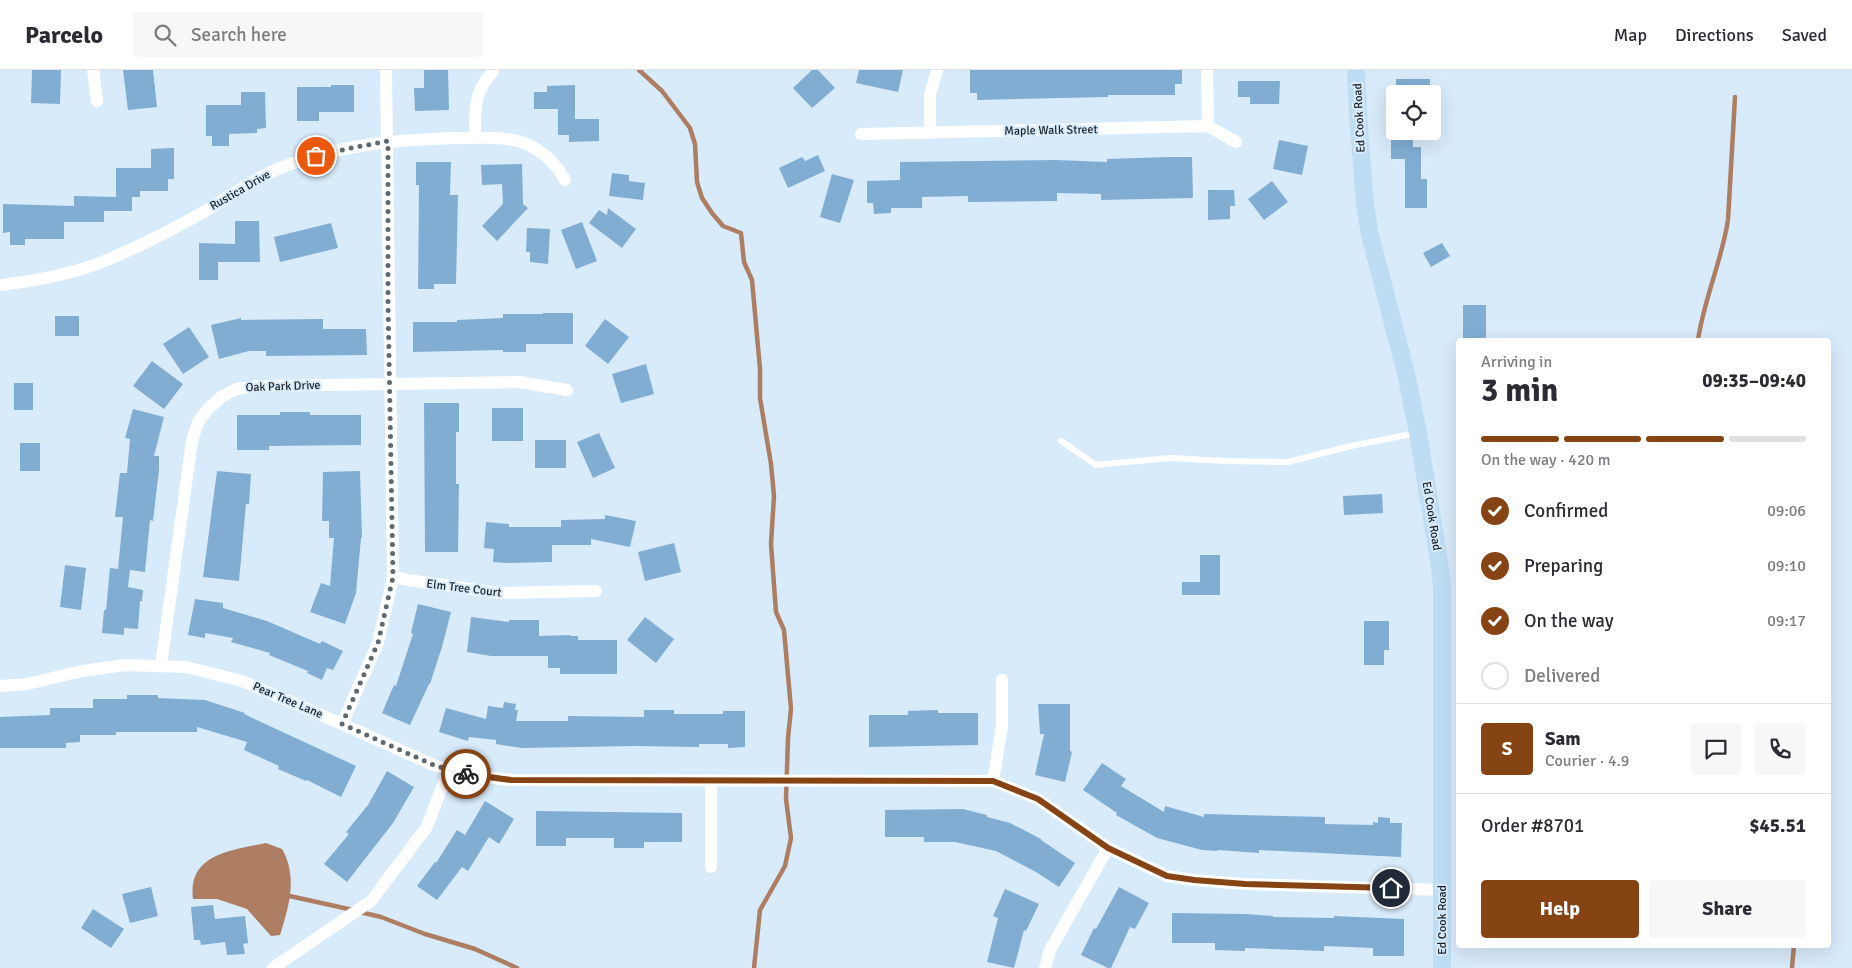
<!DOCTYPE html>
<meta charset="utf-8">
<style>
:root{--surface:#fff;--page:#f7f7f7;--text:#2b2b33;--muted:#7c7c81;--line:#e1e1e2;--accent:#864414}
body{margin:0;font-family:Signika,sans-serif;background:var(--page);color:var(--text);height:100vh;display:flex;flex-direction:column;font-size:19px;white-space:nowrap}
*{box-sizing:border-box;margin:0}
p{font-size:16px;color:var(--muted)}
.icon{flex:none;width:28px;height:28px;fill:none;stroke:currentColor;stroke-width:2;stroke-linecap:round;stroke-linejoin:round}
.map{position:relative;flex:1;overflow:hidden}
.sheet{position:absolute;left:1456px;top:268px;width:375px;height:610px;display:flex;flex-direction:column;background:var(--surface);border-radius:5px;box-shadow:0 5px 20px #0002}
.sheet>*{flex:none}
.tools{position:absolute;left:1386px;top:15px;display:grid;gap:10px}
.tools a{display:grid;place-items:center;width:55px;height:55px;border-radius:5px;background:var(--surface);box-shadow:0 5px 20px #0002;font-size:25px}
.pin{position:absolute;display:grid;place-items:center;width:42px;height:42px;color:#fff;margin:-21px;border:2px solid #fff;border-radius:50%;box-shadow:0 1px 5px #0007}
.courier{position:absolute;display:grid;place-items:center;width:50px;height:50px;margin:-25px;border:4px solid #864414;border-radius:50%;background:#fff;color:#222;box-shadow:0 1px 6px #0007}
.head em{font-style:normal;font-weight:700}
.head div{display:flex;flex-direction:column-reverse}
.head{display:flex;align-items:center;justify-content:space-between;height:85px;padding:0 25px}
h1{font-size:32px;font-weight:700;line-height:38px}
.bar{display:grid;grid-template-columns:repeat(4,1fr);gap:8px 5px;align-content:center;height:60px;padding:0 25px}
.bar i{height:6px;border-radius:4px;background:var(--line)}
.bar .current{background:var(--accent)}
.bar p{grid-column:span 4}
.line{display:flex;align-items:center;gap:12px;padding:0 25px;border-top:1px solid var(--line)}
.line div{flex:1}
.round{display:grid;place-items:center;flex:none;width:52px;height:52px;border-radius:5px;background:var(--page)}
ol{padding:0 25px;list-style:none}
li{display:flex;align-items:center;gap:15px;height:55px}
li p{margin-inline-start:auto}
li .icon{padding:5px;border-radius:50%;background:var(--accent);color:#fff;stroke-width:4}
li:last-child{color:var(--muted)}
li i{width:28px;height:28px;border:2px solid var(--line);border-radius:50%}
.cta{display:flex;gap:10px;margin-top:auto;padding:10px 25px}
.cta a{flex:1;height:58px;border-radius:5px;background:var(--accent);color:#fff;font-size:20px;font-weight:700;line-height:58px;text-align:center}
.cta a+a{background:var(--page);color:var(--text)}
header{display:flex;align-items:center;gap:30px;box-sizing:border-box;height:70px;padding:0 25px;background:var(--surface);border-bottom:1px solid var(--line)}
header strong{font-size:24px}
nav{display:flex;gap:28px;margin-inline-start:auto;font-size:18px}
.search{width:350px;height:45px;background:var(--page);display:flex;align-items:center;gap:12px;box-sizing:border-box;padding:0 18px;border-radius:5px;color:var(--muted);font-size:19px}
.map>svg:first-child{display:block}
.water{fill:#ae7e63}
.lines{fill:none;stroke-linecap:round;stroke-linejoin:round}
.stream{stroke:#ae7e63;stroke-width:4.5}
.building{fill:#82add2}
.lane{stroke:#fff;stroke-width:6}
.street{stroke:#fff;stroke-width:12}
.secondary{stroke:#beddf3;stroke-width:18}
.done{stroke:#5e6972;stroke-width:5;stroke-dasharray:0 9}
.route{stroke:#864414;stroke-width:6}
.labels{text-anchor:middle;stroke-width:4;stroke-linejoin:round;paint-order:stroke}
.street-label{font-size:12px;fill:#1c2329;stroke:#d8ebfb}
</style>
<header>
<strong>Parcelo</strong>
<div class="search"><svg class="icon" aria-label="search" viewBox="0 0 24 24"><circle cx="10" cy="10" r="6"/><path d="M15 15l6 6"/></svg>Search here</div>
<nav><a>Map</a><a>Directions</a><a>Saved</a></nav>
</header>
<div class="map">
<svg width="1852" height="898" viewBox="0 0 1852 898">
<rect width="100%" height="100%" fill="#d8ebfb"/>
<path class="water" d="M 266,773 L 282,779 C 298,806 289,837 280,865 L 271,866 L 247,839 L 217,829 L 193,829 C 187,784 232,780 266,773 Z"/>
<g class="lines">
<path class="stream" d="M 639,0 L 662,21 L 690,58 L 695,74 L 697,112 L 702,128 L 712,143 L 723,156 L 741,163 L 744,192 L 752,210 L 760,299 L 760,328 L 771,394 L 774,426 L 771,474 L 776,542 L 784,560 L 791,639 L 788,668 L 786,729 L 791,768 L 785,796 L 760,840 L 754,898
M 1698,270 C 1704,229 1722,190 1728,150 L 1735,27
M 285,825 L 353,840
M 360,842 L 381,847 L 425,864 L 475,879 L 517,898
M 1792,898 L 1794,875"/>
</g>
<path class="building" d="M 32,0 L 61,0 L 60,34 L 31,33 Z
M 123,0 L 153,0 L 157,37 L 128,40 Z
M 424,0 L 448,0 L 449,40 L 415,41 L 414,18 L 424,18 Z
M 812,0 L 818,0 L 835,18 L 812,38 L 793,18 Z
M 859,0 L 903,0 L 898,22 L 856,13 Z
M 970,0 L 1182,0 L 1182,14 L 1175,14 L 1175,25 L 1108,25 L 1108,27 L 977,30 L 977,23 L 970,23 Z
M 1396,9 L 1430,9 L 1430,24 L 1396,24 Z
M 1238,11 L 1280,11 L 1279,34 L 1250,34 L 1250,27 L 1238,27 Z
M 331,15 L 354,15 L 354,42 L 319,42 L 319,51 L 297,51 L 297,17 L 331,17 Z
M 575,15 L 575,49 L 599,49 L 599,71 L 569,72 L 569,65 L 558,65 L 558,39 L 534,39 L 534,22 L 547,22 L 547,16 Z
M 241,22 L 265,22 L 266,58 L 257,59 L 257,63 L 229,64 L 229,76 L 212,76 L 212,66 L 206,66 L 206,35 L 241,35 Z
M 1391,66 L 1413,66 L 1413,77 L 1421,77 L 1421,109 L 1427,109 L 1427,138 L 1405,138 L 1405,89 L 1391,89 Z
M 1279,70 L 1308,76 L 1302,105 L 1273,99 Z
M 174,78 L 174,109 L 168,109 L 168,121 L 140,121 L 140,127 L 132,127 L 132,141 L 104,141 L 104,152 L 64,152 L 64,169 L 25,169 L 25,175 L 10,175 L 10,162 L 3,163 L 3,134 L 74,136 L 74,126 L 116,127 L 116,98 L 151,98 L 151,79 Z
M 818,85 L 825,101 L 788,118 L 779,98 L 802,87 L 805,91 Z
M 1169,87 L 1192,87 L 1193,128 L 1101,130 L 1101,124 L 1057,123 L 1057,131 L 968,132 L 968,126 L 922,127 L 922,138 L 891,138 L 891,143 L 874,144 L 873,133 L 867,133 L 867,111 L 900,110 L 900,92 L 1056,90 L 1107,92 L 1107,89 Z
M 416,92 L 451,92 L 450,125 L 458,125 L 456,214 L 434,214 L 434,219 L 418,219 L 419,115 L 416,115 Z
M 522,94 L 523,134 L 528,138 L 497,171 L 482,156 L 503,134 L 502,114 L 482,115 L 481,95 Z
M 612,103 L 629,105 L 629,111 L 645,113 L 643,130 L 609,126 Z
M 832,104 L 854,110 L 840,153 L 820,147 Z
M 1272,111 L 1288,132 L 1264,150 L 1248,129 Z
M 1208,120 L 1234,120 L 1235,136 L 1230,136 L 1230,149 L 1208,150 Z
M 608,138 L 636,159 L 622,178 L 589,153 L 599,140 L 607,145 Z
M 235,151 L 259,151 L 260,192 L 218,192 L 218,210 L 199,210 L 199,173 L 235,174 Z
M 582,152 L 597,191 L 576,199 L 561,160 Z
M 331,153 L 338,178 L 280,192 L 274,167 Z
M 527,158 L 550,159 L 548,194 L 530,192 L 530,182 L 526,182 Z
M 1442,173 L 1450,186 L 1431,197 L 1423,183 Z
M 1463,235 L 1486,235 L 1486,270 L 1463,270 Z
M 543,243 L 573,243 L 573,274 L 526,274 L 526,282 L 503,282 L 503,280 L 413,282 L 413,252 L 457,252 L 457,250 L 503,248 L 503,244 L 543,244 Z
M 55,246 L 79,246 L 79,266 L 55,266 Z
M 241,248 L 241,250 L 323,249 L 323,259 L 366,259 L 367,285 L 266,286 L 266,281 L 249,281 L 219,289 L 211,255 Z
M 605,249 L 629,267 L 608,294 L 585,276 Z
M 189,257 L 209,287 L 183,304 L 163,274 Z
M 152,291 L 183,314 L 164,339 L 133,316 Z
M 646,294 L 654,324 L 621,333 L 612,304 Z
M 14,313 L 33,313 L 33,340 L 14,340 Z
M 424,333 L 459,333 L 459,362 L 456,362 L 456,414 L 459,414 L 458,482 L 425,482 Z
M 492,338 L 523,338 L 523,371 L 492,371 Z
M 133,339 L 164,347 L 154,386 L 159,386 L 159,400 L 153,451 L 150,450 L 145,502 L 130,500 L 128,517 L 143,520 L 142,531 L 140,531 L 138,559 L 124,558 L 124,565 L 102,563 L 104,540 L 106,540 L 110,498 L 118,499 L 123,447 L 115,447 L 120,403 L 127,403 L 130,369 L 125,368 Z
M 280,342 L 310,342 L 310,345 L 361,345 L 361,375 L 269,376 L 269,380 L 237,380 L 237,345 L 280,345 Z
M 599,363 L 615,398 L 593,408 L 577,372 Z
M 535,370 L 566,370 L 566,398 L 535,398 Z
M 20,373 L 40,373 L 40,401 L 20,401 Z
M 217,401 L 251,404 L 249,434 L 246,434 L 239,511 L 203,507 Z
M 360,401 L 362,467 L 361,468 L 356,523 L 345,554 L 310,542 L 321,513 L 330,516 L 334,468 L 329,468 L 329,451 L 322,451 L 323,402 Z
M 1382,424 L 1383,443 L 1344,445 L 1343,426 Z
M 605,445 L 636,451 L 630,477 L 591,469 L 591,475 L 552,475 L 552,492 L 506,493 L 493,492 L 494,479 L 484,478 L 486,452 L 509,454 L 509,457 L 561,457 L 561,450 L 605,449 Z
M 674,473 L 681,502 L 645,511 L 638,482 Z
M 1200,485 L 1220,485 L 1220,525 L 1182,525 L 1182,512 L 1200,512 Z
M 65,495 L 86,498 L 81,540 L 60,537 Z
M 195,529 L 223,533 L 223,538 L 267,551 L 320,574 L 322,571 L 343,581 L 333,600 L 327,598 L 322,610 L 307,603 L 308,601 L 269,585 L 270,583 L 231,572 L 233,568 L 205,563 L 205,568 L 188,565 Z
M 418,534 L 451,542 L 442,577 L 430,614 L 429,614 L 410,655 L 382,643 L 394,615 L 396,616 L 413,564 L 411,563 Z
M 471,547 L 509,552 L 509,550 L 539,550 L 539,566 L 570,565 L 570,566 L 578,566 L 578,570 L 617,570 L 617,604 L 560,604 L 560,598 L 548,598 L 548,586 L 491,586 L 467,582 Z
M 645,547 L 674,569 L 656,593 L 627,570 Z
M 1364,551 L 1389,551 L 1389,580 L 1384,580 L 1384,595 L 1364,595 Z
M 127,625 L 158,625 L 158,628 L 205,630 L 245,643 L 244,644 L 356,696 L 341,727 L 307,710 L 306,711 L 278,699 L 279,696 L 244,680 L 247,672 L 197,657 L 197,662 L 116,662 L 116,665 L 80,665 L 80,672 L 66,673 L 66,678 L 0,678 L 0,647 L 50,645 L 50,638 L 93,638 L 93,629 L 127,629 Z
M 504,632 L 516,634 L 515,640 L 518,640 L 516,651 L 568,651 L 568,646 L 644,647 L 644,640 L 674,640 L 674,644 L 723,644 L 723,641 L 745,641 L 745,677 L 728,678 L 728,674 L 699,674 L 699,677 L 635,676 L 522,678 L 496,674 L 496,670 L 469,667 L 468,671 L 439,662 L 446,638 L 486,649 L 488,636 L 503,638 Z
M 1038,634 L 1070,634 L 1070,681 L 1072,682 L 1065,712 L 1035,705 L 1044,664 L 1040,664 Z
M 938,640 L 938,643 L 978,643 L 978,675 L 869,677 L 869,645 L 908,645 L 908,641 Z
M 1102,693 L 1126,709 L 1121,716 L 1164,742 L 1165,736 L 1204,747 L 1204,744 L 1325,747 L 1325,754 L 1373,755 L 1373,752 L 1378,753 L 1378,747 L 1390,748 L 1390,753 L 1402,753 L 1401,787 L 1259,780 L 1259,783 L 1218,780 L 1217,781 L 1202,780 L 1157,768 L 1116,745 L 1117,743 L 1083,720 Z
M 387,701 L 414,717 L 393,753 L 347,812 L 324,794 L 349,764 L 346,762 L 368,735 Z
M 485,731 L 514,749 L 499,774 L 489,767 L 468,801 L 462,797 L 437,830 L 417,816 L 435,792 L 436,793 L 457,760 L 465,765 Z
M 963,739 L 987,745 L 987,747 L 1010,753 L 1041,769 L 1041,770 L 1075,793 L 1059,817 L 1036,802 L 996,781 L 955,772 L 924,772 L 924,767 L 885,767 L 885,740 Z
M 536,741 L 682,743 L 682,772 L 644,772 L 644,778 L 614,778 L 614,768 L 566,768 L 566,776 L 536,776 Z
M 151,817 L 158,846 L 130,853 L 122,824 Z
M 1119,817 L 1149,833 L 1135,859 L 1130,857 L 1111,898 L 1108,898 L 1081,885 L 1094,858 L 1096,859 Z
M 1005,819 L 1039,834 L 1026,861 L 1024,860 L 1014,898 L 987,892 L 998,848 L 993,846 Z
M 213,835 L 215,849 L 245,846 L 248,873 L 243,874 L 245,884 L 227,885 L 225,872 L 201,875 L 200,870 L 194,870 L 191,837 Z
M 93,839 L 124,859 L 111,878 L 81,858 Z
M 1172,843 L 1246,844 L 1273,846 L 1273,847 L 1334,848 L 1334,846 L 1404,849 L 1404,886 L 1373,886 L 1373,878 L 1324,876 L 1324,881 L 1245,878 L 1245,881 L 1215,880 L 1215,873 L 1172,873 Z"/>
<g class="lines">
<path class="lane" d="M 1061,371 L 1096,395 L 1170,388 L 1224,391 L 1288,392 L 1351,376 L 1417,363"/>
<path class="street" d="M 93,0 L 97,31
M 1207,0 L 1208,56
M 930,63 L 930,25 L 937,0
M 861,64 L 1208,56 L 1236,72
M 475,68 C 475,39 473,24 493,1
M 0,215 C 36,211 73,204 107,190 C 143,175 178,157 212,137 C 231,125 250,112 271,102 C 331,75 398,69 463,68 C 483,68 505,66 524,73 C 542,80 556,94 565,110
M 393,507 L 408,510 L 499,523 L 596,521
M 161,595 L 192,371 L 198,352 L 208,339 L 221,327 L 236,319 L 258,316 L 519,312 L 567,320
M 0,616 L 27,614 L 82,601 L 125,595 L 186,597 L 242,611 L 342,654 L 436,696 L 476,706 L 511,710 L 993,711 L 1038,729 L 1108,778 L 1167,806 L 1194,810 L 1245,814 L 1442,820
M 342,654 L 378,573 L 393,507 L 386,0
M 711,710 L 711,797
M 993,711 L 1002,656 L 1002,610
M 273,898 L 371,831 L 426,758 L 449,700
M 1045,898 L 1050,880 L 1108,778"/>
<path class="secondary" d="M 1356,0 L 1358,44 L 1365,135 L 1370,165 L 1406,303 L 1418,363 L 1439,491 L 1442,515 L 1442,898"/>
</g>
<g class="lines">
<path class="done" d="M 316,86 L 351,78 L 388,71 L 388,231 L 393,507 L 378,573 L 342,654 L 436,696 L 466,704"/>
<path class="route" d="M 466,704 L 511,710 L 993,711 L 1038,729 L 1108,778 L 1167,806 L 1194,810 L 1245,814 L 1391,818"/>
</g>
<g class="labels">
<g class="street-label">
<text transform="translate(1359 48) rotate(-93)" y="4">Ed Cook Road</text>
<text transform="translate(1051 60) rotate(-1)" y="4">Maple Walk Street</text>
<text transform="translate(240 120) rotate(-30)" y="4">Rustica Drive</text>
<text transform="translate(283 316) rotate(-2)" y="4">Oak Park Drive</text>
<text transform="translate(1432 446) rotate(81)" y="4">Ed Cook Road</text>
<text transform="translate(464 518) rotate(7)" y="4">Elm Tree Court</text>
<text transform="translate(288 630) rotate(23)" y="4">Pear Tree Lane</text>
<text transform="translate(1442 850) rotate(-90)" y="4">Ed Cook Road</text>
</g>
</g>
</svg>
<div class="tools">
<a><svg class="icon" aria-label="locate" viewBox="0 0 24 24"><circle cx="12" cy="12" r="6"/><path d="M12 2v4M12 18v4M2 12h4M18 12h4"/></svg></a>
</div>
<div class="pin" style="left:316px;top:86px;background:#ea580c"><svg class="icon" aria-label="bag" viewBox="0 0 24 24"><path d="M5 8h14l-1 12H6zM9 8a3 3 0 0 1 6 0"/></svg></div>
<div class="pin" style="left:1391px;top:818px;background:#1f2937"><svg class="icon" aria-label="home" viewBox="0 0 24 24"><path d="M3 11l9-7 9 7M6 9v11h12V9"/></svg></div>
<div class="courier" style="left:466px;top:704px"><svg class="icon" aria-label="bike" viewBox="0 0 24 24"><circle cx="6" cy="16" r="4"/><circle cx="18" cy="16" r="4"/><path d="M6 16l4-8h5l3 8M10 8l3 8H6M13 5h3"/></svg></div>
<section class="sheet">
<div class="head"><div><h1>3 min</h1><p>Arriving in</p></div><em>09:35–09:40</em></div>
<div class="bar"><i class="current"></i><i class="current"></i><i class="current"></i><i></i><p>On the way · 420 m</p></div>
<ol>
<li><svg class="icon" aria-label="check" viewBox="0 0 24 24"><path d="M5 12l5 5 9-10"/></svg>Confirmed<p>09:06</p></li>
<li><svg class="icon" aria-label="check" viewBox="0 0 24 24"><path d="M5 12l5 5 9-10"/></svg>Preparing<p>09:10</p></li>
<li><svg class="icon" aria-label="check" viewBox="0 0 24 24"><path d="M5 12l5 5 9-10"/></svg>On the way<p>09:17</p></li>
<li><i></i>Delivered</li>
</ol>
<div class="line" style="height:90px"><b class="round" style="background:var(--accent);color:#fff">S</b><div><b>Sam</b><p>Courier · 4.9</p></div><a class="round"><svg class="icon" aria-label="chat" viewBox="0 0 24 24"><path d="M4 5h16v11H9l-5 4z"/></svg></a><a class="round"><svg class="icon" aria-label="phone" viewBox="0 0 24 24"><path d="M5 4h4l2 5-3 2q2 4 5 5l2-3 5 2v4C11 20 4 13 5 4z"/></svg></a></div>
<div class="line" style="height:65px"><div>Order #8701</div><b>$45.51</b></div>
<div class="cta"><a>Help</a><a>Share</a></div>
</section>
</div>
